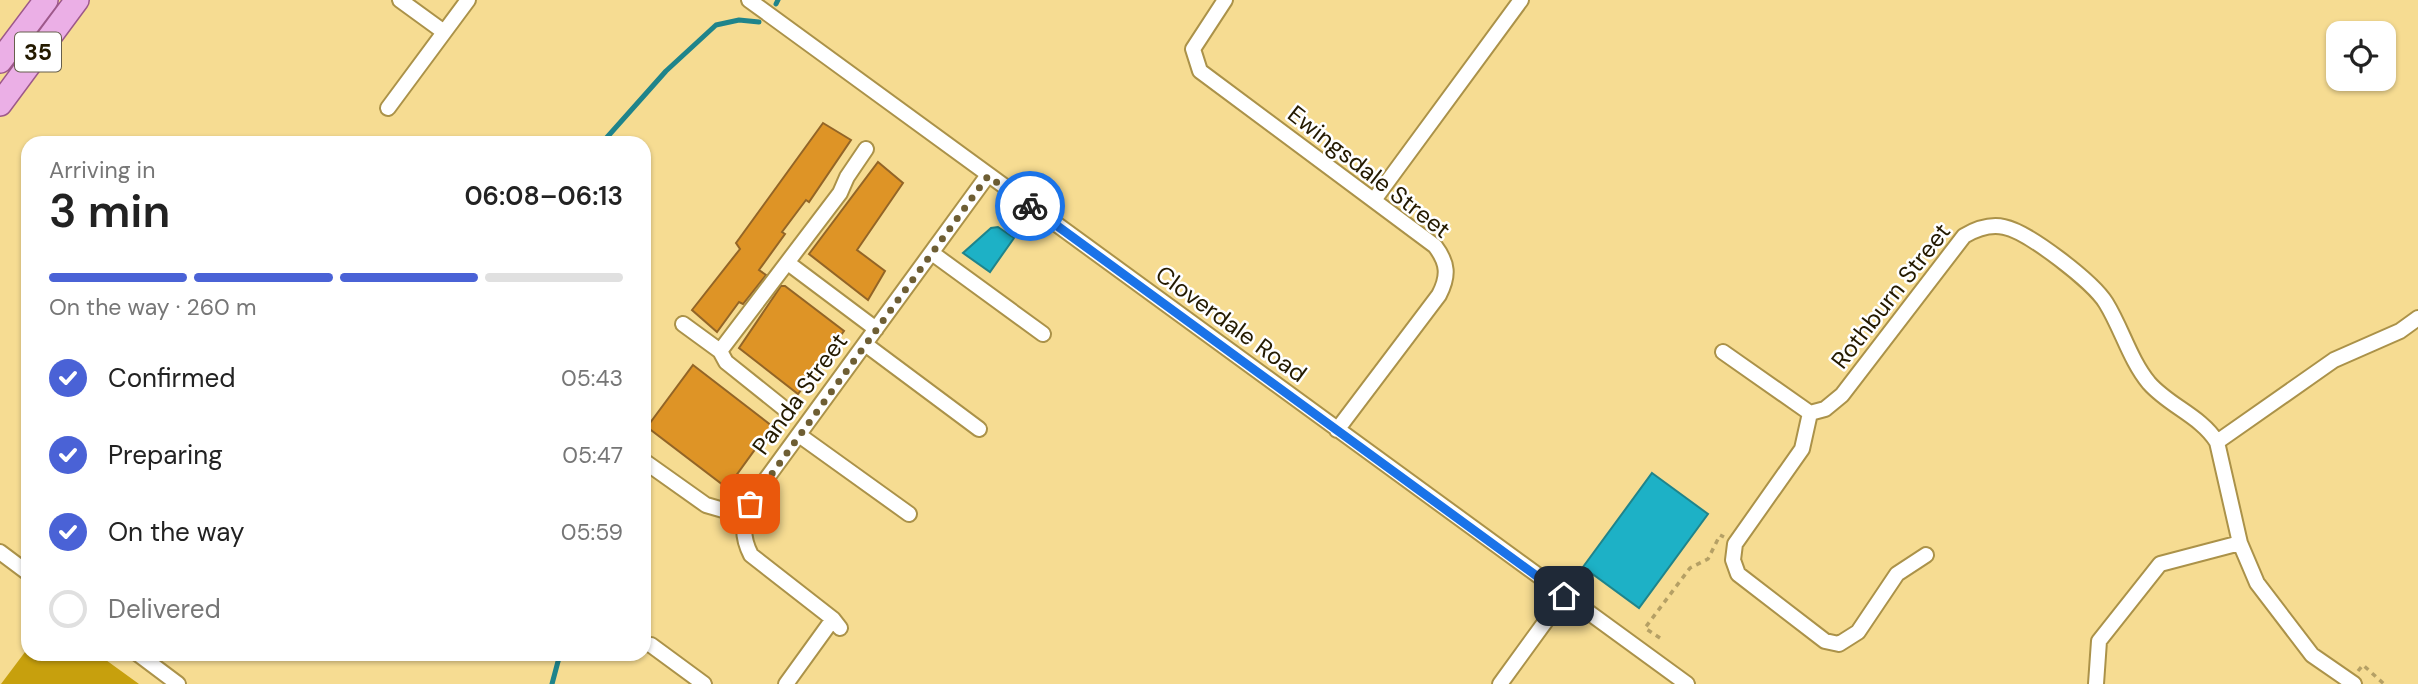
<!DOCTYPE html>
<meta charset="utf-8">
<style>
:root{--surface:#fff;--page:#f2f2f2;--text:#222;--muted:#767676;--line:#e0e0e0;--accent:#4a62d6}
body{margin:0;font-family:"DM Sans",sans-serif;background:var(--page);color:var(--text);height:100vh;display:flex;flex-direction:column;font-size:26px;white-space:nowrap}
*{box-sizing:border-box;margin:0}
p{font-size:23px;color:var(--muted)}
.icon{flex:none;width:38px;height:38px;fill:none;stroke:currentColor;stroke-width:2;stroke-linecap:round;stroke-linejoin:round}
.map{position:relative;flex:1;overflow:hidden}
.sheet{position:absolute;left:21px;top:136px;width:630px;height:525px;display:flex;flex-direction:column;background:var(--surface);border-radius:21px;box-shadow:0 2px 5px #0004}
.sheet>*{flex:none}
.tools{position:absolute;left:2326px;top:21px;display:grid;gap:14px}
.tools a{display:grid;place-items:center;width:70px;height:70px;border-radius:14px;background:var(--surface);box-shadow:0 2px 5px #0004;font-size:35px}
.pin{position:absolute;display:grid;place-items:center;width:60px;height:60px;color:#fff;margin:-30px;border-radius:14px;box-shadow:0 4px 10px #0006}
.courier{position:absolute;display:grid;place-items:center;width:70px;height:70px;margin:-35px;border:5px solid #1a73e8;border-radius:50%;background:#fff;color:#222;box-shadow:0 2px 9px #0007}
.overview em{font-style:normal;font-weight:600}
.overview div{display:flex;flex-direction:column-reverse}
.overview{display:flex;align-items:center;justify-content:space-between;height:119px;padding:0 28px}
h1{font-size:46px;font-weight:600;line-height:52px}
.bar{display:grid;grid-template-columns:repeat(4,1fr);gap:10px 7px;align-content:center;height:84px;padding:0 28px}
.bar i{height:9px;border-radius:5px;background:var(--line)}
.bar .on{background:var(--accent)}
.bar p{grid-column:span 4}
ol{padding:0 28px;list-style:none}
li{display:flex;align-items:center;gap:21px;height:77px}
li p{margin-inline-start:auto}
li .icon{padding:7px;border-radius:50%;background:var(--accent);color:#fff;stroke-width:4}
li:last-child{color:var(--muted)}
li i{width:38px;height:38px;border:4px solid var(--line);border-radius:50%}
.map>svg:first-child{display:block}
.forest{fill:#c7a00d}
.water{fill:#1db1c6;stroke:#1f848b;stroke-width:2}
.lines{fill:none;stroke-linecap:round;stroke-linejoin:round}
.stream{stroke:#1f848b;stroke-width:5}
.building{fill:#de9426;stroke:#936527;stroke-width:2}
.street-casing{stroke:#ab9249;stroke-width:18}
.primary-casing{stroke:#9d588a;stroke-width:26}
.path{stroke:#b5a065;stroke-width:3.5;stroke-dasharray:5 5;stroke-linecap:butt}
.street{stroke:#fff;stroke-width:14}
.primary{stroke:#ebafe6;stroke-width:23}
.done{stroke:#6e5e33;stroke-width:7;stroke-dasharray:0 12.6}
.route{stroke:#1a73e8;stroke-width:9}
.labels{text-anchor:middle;stroke-width:5;stroke-linejoin:round;paint-order:stroke}
.shield{fill:#fff;stroke:#665f4c;stroke-width:2}
.shield-label{font-size:23px;font-weight:bold;fill:#241a00}
.street-label{font-size:24px;fill:#241a00;stroke:#fff}
</style>
<div class="map">
<svg width="2418" height="684" viewBox="0 0 2418 684">
<rect width="100%" height="100%" fill="#f6dc92"/>
<path class="forest" d="M 28,648 L 28,654 L 99,655 L 139,684 L 1,684 Z"/>
<path class="water" d="M 998,227 L 1014,238 L 990,272 L 963,253 L 991,228 Z
M 1652,473 L 1708,514 L 1639,608 L 1583,567 Z"/>
<g class="lines">
<path class="stream" d="M 776,4 L 778,0
M 601,144 L 666,71 L 716,25 L 739,20 L 759,22
M 552,684 L 560,654"/>
</g>
<path class="building" d="M 823,123 L 851,140 L 809,202 L 806,200 L 782,232 L 785,234 L 759,270 L 766,275 L 743,304 L 739,302 L 717,332 L 692,310 L 740,249 L 736,243 Z
M 878,162 L 903,183 L 857,250 L 885,271 L 868,300 L 809,254 Z
M 781,286 L 785,286 L 844,331 L 798,394 L 739,348 Z
M 693,365 L 772,426 L 727,488 L 647,427 Z"/>
<g class="lines">
<g class="street-casing">
<path id="street" d="M 400,0 L 444,32
M 749,0 L 1687,684
M 1225,0 L 1193,49 L 1200,71 L 1435,246 C 1448,263 1449,276 1439,295 L 1337,430
M 388,108 L 468,0
M 1374,200 L 1521,0
M 932,253 L 1043,334
M 788,263 L 876,329
M 683,324 L 720,351 L 726,362 L 786,410
M 865,344 L 979,429
M 720,351 L 840,193 L 847,177 L 866,149
M 1723,352 L 1810,413
M 1810,413 L 1825,409 L 1842,395 L 1964,236 C 1976,229 1990,224 2004,227 C 2029,232 2093,282 2106,303 C 2122,329 2130,360 2149,383 C 2169,406 2201,416 2217,442 L 2240,543 L 2257,583 L 2312,655 L 2354,684
M 1810,413 L 1802,449 L 1735,544 L 1733,560 L 1738,574 L 1825,641 L 1839,644 L 1858,632 L 1897,574 L 1926,555
M 799,435 L 909,514
M 2217,442 L 2334,360 L 2400,331 L 2418,318
M 644,461 L 706,505 L 744,516
M 0,552 L 28,573
M 840,628 L 833,619 L 751,555 C 739,532 744,515 756,493 L 988,175
M 651,645 L 704,684
M 138,654 L 178,684
M 786,684 L 833,619
M 1500,684 L 1564,596
M 2096,684 L 2099,641 L 2160,564 L 2240,543"/>
</g>
<g class="primary-casing">
<path id="primary" d="M 0,61 L 46,0
M 0,104 L 77,0"/>
</g>
<path class="path" d="M 1660,638 L 1645,628 L 1690,568 L 1708,559 L 1720,535 L 1724,537
M 2358,671 L 2363,665 L 2384,684"/>
<use href="#street" class="street"/>
<use href="#primary" class="primary"/>
</g>
<g class="lines">
<path class="done" d="M 750,504 L 988,176 L 1030,206"/>
<path class="route" d="M 1030,206 L 1564,596"/>
</g>
<g class="labels">
<rect class="shield" x="15" y="32.5" width="46" height="39" rx="5"/>
<g class="shield-label">
<text x="38" y="60">35</text>
</g>
<g class="street-label">
<text transform="translate(1369 172) rotate(38)" y="8">Ewingsdale Street</text>
<text transform="translate(1891 296) rotate(-52)" y="8">Rothburn Street</text>
<text transform="translate(1231 324) rotate(36)" y="8">Cloverdale Road</text>
<text transform="translate(800 394) rotate(-54)" y="8">Panda Street</text>
</g>
</g>
</svg>
<div class="tools">
<a><svg class="icon" aria-label="locate" viewBox="0 0 24 24"><circle cx="12" cy="12" r="6"/><path d="M12 2v4M12 18v4M2 12h4M18 12h4"/></svg></a>
</div>
<div class="pin" style="left:750px;top:504px;background:#ea580c"><svg class="icon" aria-label="bag" viewBox="0 0 24 24"><path d="M5 8h14l-1 12H6zM9 8a3 3 0 0 1 6 0"/></svg></div>
<div class="pin" style="left:1564px;top:596px;background:#1f2937"><svg class="icon" aria-label="home" viewBox="0 0 24 24"><path d="M3 11l9-7 9 7M6 9v11h12V9"/></svg></div>
<div class="courier" style="left:1030px;top:206px"><svg class="icon" aria-label="bike" viewBox="0 0 24 24"><circle cx="6" cy="16" r="4"/><circle cx="18" cy="16" r="4"/><path d="M6 16l4-8h5l3 8M10 8l3 8H6M13 5h3"/></svg></div>
<section class="sheet">
<div class="overview"><div><h1>3 min</h1><p>Arriving in</p></div><em>06:08–06:13</em></div>
<div class="bar"><i class="on"></i><i class="on"></i><i class="on"></i><i></i><p>On the way · 260 m</p></div>
<ol>
<li><svg class="icon" aria-label="check" viewBox="0 0 24 24"><path d="M5 12l5 5 9-10"/></svg>Confirmed<p>05:43</p></li>
<li><svg class="icon" aria-label="check" viewBox="0 0 24 24"><path d="M5 12l5 5 9-10"/></svg>Preparing<p>05:47</p></li>
<li><svg class="icon" aria-label="check" viewBox="0 0 24 24"><path d="M5 12l5 5 9-10"/></svg>On the way<p>05:59</p></li>
<li><i></i>Delivered</li>
</ol>
</section>
</div>
